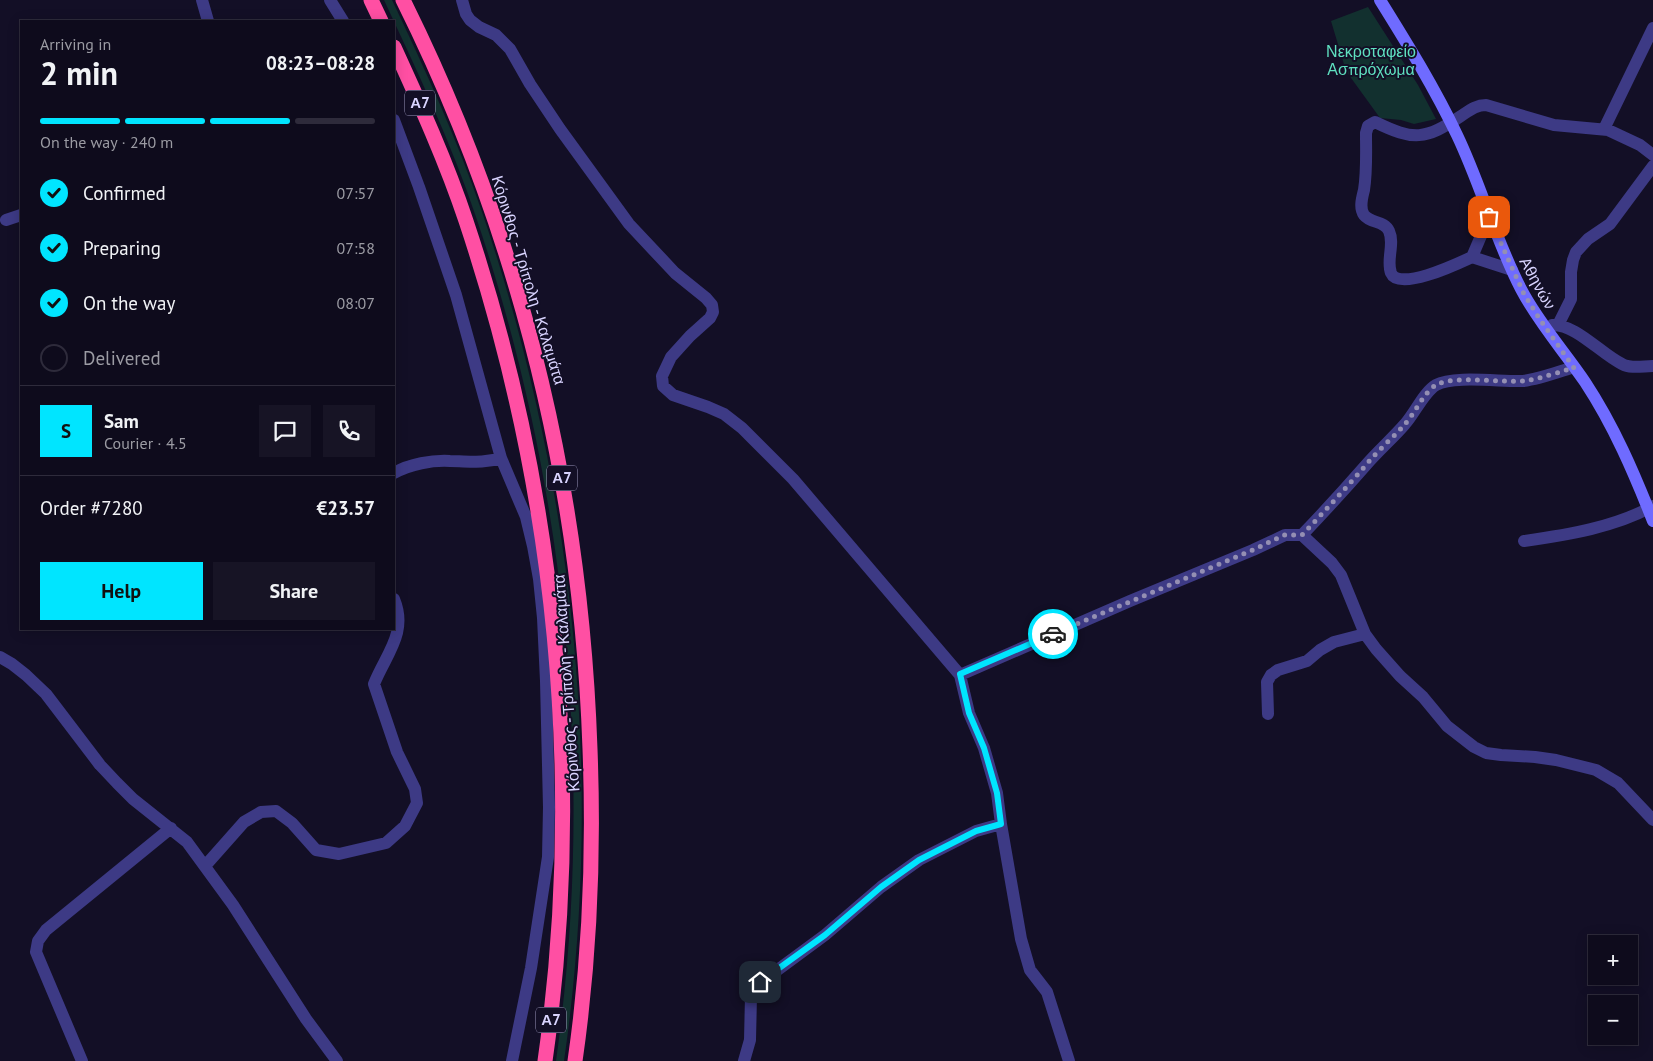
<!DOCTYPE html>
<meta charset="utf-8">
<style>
:root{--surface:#0e0b1c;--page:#171425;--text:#f1f3f6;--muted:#9b9ba3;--line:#2e2b3b;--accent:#00e5ff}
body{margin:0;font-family:"PT Sans",sans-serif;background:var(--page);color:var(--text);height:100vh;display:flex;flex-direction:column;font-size:19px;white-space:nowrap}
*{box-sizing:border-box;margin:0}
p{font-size:16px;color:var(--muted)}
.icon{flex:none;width:28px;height:28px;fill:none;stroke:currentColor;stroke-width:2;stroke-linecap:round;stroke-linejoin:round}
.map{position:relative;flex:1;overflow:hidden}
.details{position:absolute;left:20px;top:20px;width:375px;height:610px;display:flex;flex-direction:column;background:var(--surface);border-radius:0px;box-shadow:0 2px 12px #0003,0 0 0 1px var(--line)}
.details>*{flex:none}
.buttons{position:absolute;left:1588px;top:935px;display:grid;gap:10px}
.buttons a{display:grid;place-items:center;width:50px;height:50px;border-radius:0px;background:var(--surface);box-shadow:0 2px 12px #0003,0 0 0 1px var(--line);font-size:25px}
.pin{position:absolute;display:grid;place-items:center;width:42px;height:42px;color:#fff;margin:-21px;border-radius:10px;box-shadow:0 2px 8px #0006}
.courier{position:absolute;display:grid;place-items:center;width:50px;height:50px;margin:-25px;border:4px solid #00e5ff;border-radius:50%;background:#fff;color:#222;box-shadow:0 1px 6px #0007}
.head em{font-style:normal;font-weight:700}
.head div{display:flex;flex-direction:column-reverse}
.head{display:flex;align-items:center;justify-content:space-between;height:85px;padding:0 20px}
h1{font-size:32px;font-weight:700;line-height:38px}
.bar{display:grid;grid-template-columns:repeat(4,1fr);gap:8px 5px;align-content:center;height:60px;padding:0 20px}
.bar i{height:6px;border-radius:4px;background:var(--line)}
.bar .current{background:var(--accent)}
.bar p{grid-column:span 4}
.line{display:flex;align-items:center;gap:12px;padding:0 20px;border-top:1px solid var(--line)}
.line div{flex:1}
.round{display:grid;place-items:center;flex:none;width:52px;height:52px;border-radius:0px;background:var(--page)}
ol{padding:0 20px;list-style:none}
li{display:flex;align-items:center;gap:15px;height:55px}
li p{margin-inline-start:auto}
li .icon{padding:5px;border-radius:50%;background:var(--accent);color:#111;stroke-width:4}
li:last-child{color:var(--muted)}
li i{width:28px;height:28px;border:2px solid var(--line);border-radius:50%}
.button{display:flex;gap:10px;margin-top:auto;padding:10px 20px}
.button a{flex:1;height:58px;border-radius:0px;background:var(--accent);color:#111;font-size:20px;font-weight:700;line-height:58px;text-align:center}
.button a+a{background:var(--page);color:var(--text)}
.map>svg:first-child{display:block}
.green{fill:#12302f}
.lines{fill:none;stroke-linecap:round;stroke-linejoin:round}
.minor{stroke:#3d3a85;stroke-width:12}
.secondary{stroke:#6f6bff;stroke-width:12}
.motorway{stroke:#ff4fa3;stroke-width:15}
.done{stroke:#948fb3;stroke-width:5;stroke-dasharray:0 9}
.route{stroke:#00e5ff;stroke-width:6}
.labels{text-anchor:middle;stroke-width:4;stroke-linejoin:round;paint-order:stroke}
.shield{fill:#130f26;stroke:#9e99be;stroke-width:1}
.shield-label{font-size:15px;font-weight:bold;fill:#d9d4ff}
.park-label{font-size:16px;fill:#5fe0c0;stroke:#130f26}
.street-label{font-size:16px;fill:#d9d4ff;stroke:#130f26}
</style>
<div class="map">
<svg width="1653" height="1061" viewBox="0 0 1653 1061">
<rect width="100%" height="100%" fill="#130f26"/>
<path class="green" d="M 384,0 L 392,0 C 425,69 457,139 482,212 C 574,481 605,779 564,1061 L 556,1061 C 596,779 567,486 476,217 C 451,142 417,71 384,0 Z
M 1368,7 L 1418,85 L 1436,119 L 1414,124 L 1401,120 L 1380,118 L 1346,71 L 1331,21 Z"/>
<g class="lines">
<path class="minor" d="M 202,0 L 208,21
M 330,0 L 343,21
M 462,0 L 466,14 L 470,20 L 479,27 L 496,35 L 510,49 L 530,84 L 560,129 L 629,224 L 675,273 L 706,298 L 712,305 L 713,312 L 710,318 L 690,336 L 671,357 L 662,376 L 663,386 L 673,395 L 708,407 L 724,414 L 742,428 L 793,479 L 960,675 L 969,713 L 984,748 L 997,793 L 1001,824 L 1021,939 L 1030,970 L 1047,992 L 1069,1061
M 394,120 L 419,187 L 456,295 L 501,458 L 526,517 L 533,546 L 539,579 L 543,618 L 546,681 L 549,807 L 548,857 L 531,968 L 512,1061
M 1604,129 L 1653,28
M 1489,217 L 1472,257 L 1512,270
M 6,220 L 21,215
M 1472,257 C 1459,263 1399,292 1391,273 C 1386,260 1395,244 1389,231 C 1384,220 1371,224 1364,215 C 1359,208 1362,198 1364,190 C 1367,171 1366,152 1366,133 L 1368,126 L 1375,122 C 1414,141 1425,140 1461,116 C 1470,110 1476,105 1486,105 L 1554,125 L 1608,130 L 1640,145 L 1653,155
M 1552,325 C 1576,324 1601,354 1622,364 C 1631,369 1643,366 1653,366
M 1558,325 L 1571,299 L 1571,272 L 1573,260 L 1576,252 L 1588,239 L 1610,224 L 1653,166
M 394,473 C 410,464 432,460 450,461 C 468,461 483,464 501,458
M 1302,535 L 1332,563 L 1341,575 L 1365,634 L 1376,649 L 1400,676 L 1423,697 L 1447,726 L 1474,747 L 1486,753 L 1501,755 L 1535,757 L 1556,760 L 1596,770 L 1618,783 L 1653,820
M 1524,541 C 1567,535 1616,527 1653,506
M 0,657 L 12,664 L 26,675 L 46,694 L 100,765 L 117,783 L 133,799 L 187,842 L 233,905 L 306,1019 L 337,1061
M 960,675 L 1130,601 L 1253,550 L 1285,535 L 1302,535 C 1324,512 1345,489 1366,465 C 1378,451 1393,438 1405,424 C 1415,413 1424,392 1436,385 C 1453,375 1502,382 1523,381 C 1540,379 1558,372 1574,367
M 1268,714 L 1267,682 L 1271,675 L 1278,670 L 1307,661 L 1320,650 L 1334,642 L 1365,634
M 205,866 L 244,822 L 261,812 L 276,811 L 292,823 L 316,850 L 339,854 L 386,843 L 405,826 L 417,803 L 415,789 L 397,752 L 374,684 C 386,654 408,633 394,599
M 82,1061 L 36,952 L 38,941 L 46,930 L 171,828
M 744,1061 L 750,1040 L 751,996 L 760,983 L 825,935 L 881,887 L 919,860 L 976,831 L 1001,824"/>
<path class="secondary" d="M 1380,0 C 1408,45 1434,87 1457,135 C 1481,185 1495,239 1521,289 C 1538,322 1564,351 1585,382 C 1614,426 1634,473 1653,521"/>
<path class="motorway" d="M 371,0 L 381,21
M 403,0 C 520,235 581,487 590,749 C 594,854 590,957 575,1061
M 394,47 C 420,104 446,161 466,221 C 556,490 585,780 545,1061"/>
</g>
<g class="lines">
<path class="done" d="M 1053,634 L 1253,550 L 1284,535 L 1302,535 C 1324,512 1345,489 1366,465 C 1378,450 1393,438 1405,424 C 1415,413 1424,392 1436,385 C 1453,375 1503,383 1523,381 C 1540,379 1558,372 1574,368 L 1539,318 L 1524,294 L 1489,217"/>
<path class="route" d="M 760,982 L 825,935 L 881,887 L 919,860 L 976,831 L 1001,824 L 997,793 L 984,748 L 969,713 L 960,674 L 1053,634"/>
</g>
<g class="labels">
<g class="shield">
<rect x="405" y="90.5" width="30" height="25" rx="4"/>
<rect x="547" y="465.5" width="30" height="25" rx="4"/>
<rect x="536" y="1007.5" width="30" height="25" rx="4"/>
</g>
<g class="shield-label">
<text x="420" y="108">Α7</text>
<text x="562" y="483">Α7</text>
<text x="551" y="1025">Α7</text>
</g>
<g class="park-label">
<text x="1371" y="57">Νεκροταφείο<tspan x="1371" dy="18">Ασπρόχωμα</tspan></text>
</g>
<g class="street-label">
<text transform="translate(529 280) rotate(73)" y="6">Κόρινθος - Τρίπολη - Καλαμάτα</text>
<text transform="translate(1538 283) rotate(61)" y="6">Αθηνών</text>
<text transform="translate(566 683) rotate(-94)" y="6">Κόρινθος - Τρίπολη - Καλαμάτα</text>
</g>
</g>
</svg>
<div class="buttons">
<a>+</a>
<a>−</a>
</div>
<div class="pin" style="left:1489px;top:217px;background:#ea580c"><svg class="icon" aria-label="bag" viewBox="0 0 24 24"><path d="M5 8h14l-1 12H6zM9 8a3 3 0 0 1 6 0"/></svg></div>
<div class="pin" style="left:760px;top:982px;background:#1f2937"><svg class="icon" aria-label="home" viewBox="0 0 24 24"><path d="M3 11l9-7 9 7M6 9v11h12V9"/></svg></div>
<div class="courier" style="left:1053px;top:634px"><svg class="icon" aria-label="car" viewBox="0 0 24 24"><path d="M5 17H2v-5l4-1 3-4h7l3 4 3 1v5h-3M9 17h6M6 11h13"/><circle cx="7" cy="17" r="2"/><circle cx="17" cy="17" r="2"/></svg></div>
<section class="details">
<div class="head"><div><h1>2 min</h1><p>Arriving in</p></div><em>08:23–08:28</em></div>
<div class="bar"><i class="current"></i><i class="current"></i><i class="current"></i><i></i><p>On the way · 240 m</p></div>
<ol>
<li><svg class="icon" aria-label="check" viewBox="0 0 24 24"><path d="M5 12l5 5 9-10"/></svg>Confirmed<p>07:57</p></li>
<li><svg class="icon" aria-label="check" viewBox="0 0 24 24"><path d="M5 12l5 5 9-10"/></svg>Preparing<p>07:58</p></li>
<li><svg class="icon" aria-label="check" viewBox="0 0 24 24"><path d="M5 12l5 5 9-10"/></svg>On the way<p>08:07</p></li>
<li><i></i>Delivered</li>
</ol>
<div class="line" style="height:90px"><b class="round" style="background:var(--accent);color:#111">S</b><div><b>Sam</b><p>Courier · 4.5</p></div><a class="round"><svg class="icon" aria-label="chat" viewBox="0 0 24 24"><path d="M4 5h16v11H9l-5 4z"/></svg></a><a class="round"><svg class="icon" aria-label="phone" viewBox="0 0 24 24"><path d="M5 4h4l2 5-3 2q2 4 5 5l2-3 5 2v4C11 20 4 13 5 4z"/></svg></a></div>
<div class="line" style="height:65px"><div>Order #7280</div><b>€23.57</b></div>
<div class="button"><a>Help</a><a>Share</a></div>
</section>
</div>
